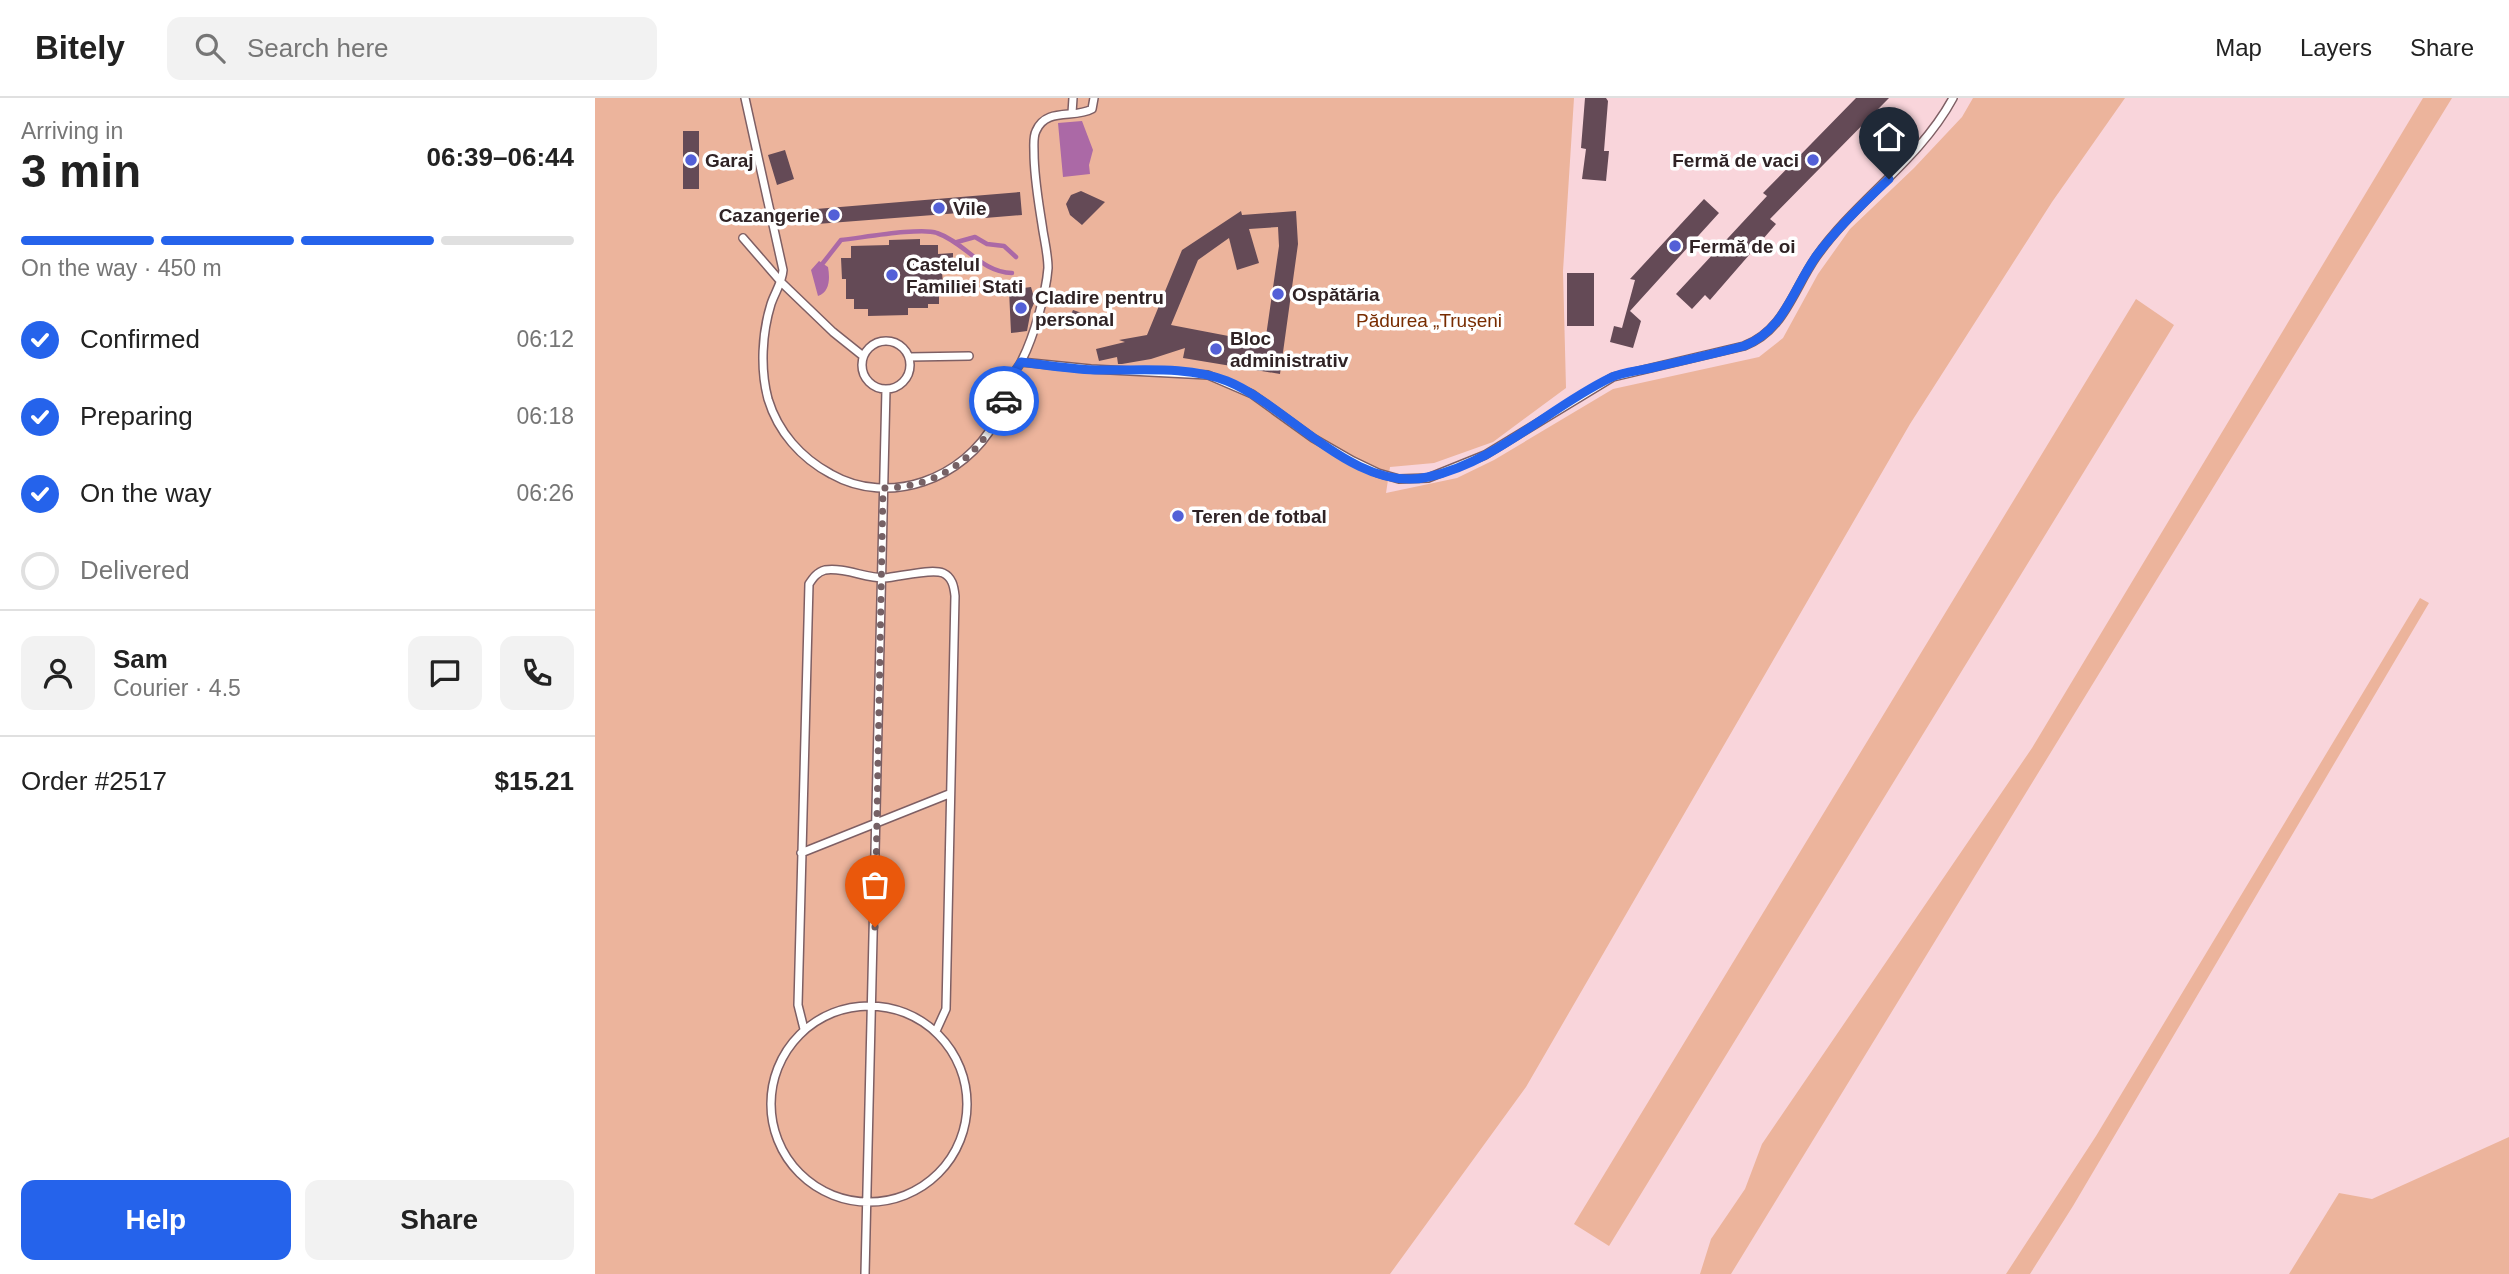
<!DOCTYPE html>
<meta charset="utf-8">
<style>
:root{--surface:#fff;--page:#f2f2f2;--text:#222;--muted:#767676;--line:#e0e0e0;--accent:#2563eb}
body{margin:0;font-family:Arial,sans-serif;background:var(--page);color:var(--text);height:100vh;display:flex;flex-direction:column;font-size:26px;white-space:nowrap}
*{box-sizing:border-box;margin:0}
p{font-size:23px;color:var(--muted)}
.icon{flex:none;width:38px;height:38px;fill:none;stroke:currentColor;stroke-width:2;stroke-linecap:round;stroke-linejoin:round}
.map{position:relative;flex:1;overflow:hidden}
.panel{display:flex;flex-direction:column;background:var(--surface);width:595px}
.panel>*{flex:none}
.pin{position:absolute;display:grid;place-items:center;width:60px;height:60px;color:#fff;margin:-72px -30px;border-radius:50% 50% 50% 0;rotate:-45deg;box-shadow:0 0 7px #0007}
.pin .icon{rotate:45deg}
.courier{position:absolute;display:grid;place-items:center;width:70px;height:70px;margin:-35px;border:5px solid #2563eb;border-radius:50%;background:#fff;color:#222;box-shadow:0 2px 9px #0007}
.summary em{font-style:normal;font-weight:700}
.summary div{display:flex;flex-direction:column-reverse}
.summary{display:flex;align-items:center;justify-content:space-between;height:119px;padding:0 21px}
h1{font-size:46px;font-weight:700;line-height:52px}
.bar{display:grid;grid-template-columns:repeat(4,1fr);gap:10px 7px;align-content:center;height:84px;padding:0 21px}
.bar i{height:9px;border-radius:5px;background:var(--line)}
.bar .active{background:var(--accent)}
.bar p{grid-column:span 4}
.line{display:flex;align-items:center;gap:18px;padding:0 21px;border-top:2px solid var(--line)}
.line div{flex:1}
.round{display:grid;place-items:center;flex:none;width:74px;height:74px;border-radius:14px;background:var(--page)}
ol{padding:0 21px;list-style:none}
li{display:flex;align-items:center;gap:21px;height:77px}
li p{margin-inline-start:auto}
li .icon{padding:7px;border-radius:50%;background:var(--accent);color:#fff;stroke-width:4}
li:last-child{color:var(--muted)}
li i{width:38px;height:38px;border:4px solid var(--line);border-radius:50%}
.action{display:flex;gap:14px;margin-top:auto;padding:14px 21px}
.action a{flex:1;height:80px;border-radius:14px;background:var(--accent);color:#fff;font-size:28px;font-weight:700;line-height:80px;text-align:center}
.action a+a{background:var(--page);color:var(--text)}
header{display:flex;align-items:center;gap:42px;box-sizing:border-box;height:98px;padding:0 35px;background:var(--surface);border-bottom:2px solid var(--line)}
header strong{font-size:33px}
nav{display:flex;gap:38px;margin-inline-start:auto;font-size:24px}
.search{width:490px;height:63px;background:var(--page);display:flex;align-items:center;gap:18px;box-sizing:border-box;padding:0 24px;border-radius:14px;color:var(--muted);font-size:26px}
main{display:flex;flex:1;min-height:0}
.map>svg:first-child{display:block}
.green{fill:#ecb49c}
.water{fill:#ab69a6}
.lines{fill:none;stroke-linecap:round;stroke-linejoin:round}
.stream{stroke:#ab69a6;stroke-width:4.5}
.building{fill:#644a56;fill-rule:evenodd}
.lane-casing{stroke:#7e5f64;stroke-width:10}
.lane{stroke:#fff;stroke-width:7}
.done{stroke:#766165;stroke-width:7;stroke-dasharray:0 12.6}
.route{stroke:#2563eb;stroke-width:9}
.poi-dot{fill:#5360d7;stroke:#fff;stroke-width:2.5}
.labels{text-anchor:middle;stroke-width:7;stroke-linejoin:round;paint-order:stroke}
.poi-label{font-size:19px;font-weight:bold;fill:#302325;stroke:#fff;text-anchor:start}
.park-label{font-size:19px;fill:#782c00;stroke:#fff}
</style>
<header>
<strong>Bitely</strong>
<div class="search"><svg class="icon" aria-label="search" viewBox="0 0 24 24"><circle cx="10" cy="10" r="6"/><path d="M15 15l6 6"/></svg>Search here</div>
<nav><a>Map</a><a>Layers</a><a>Share</a></nav>
</header>
<main>
<section class="panel">
<div class="summary"><div><h1>3 min</h1><p>Arriving in</p></div><em>06:39–06:44</em></div>
<div class="bar"><i class="active"></i><i class="active"></i><i class="active"></i><i></i><p>On the way · 450 m</p></div>
<ol>
<li><svg class="icon" aria-label="check" viewBox="0 0 24 24"><path d="M5 12l5 5 9-10"/></svg>Confirmed<p>06:12</p></li>
<li><svg class="icon" aria-label="check" viewBox="0 0 24 24"><path d="M5 12l5 5 9-10"/></svg>Preparing<p>06:18</p></li>
<li><svg class="icon" aria-label="check" viewBox="0 0 24 24"><path d="M5 12l5 5 9-10"/></svg>On the way<p>06:26</p></li>
<li><i></i>Delivered</li>
</ol>
<div class="line" style="height:126px"><a class="round"><svg class="icon" aria-label="person" viewBox="0 0 24 24"><circle cx="12" cy="8" r="4"/><path d="M4 21q1-7 8-7t8 7"/></svg></a><div><b>Sam</b><p>Courier · 4.5</p></div><a class="round"><svg class="icon" aria-label="chat" viewBox="0 0 24 24"><path d="M4 5h16v11H9l-5 4z"/></svg></a><a class="round"><svg class="icon" aria-label="phone" viewBox="0 0 24 24"><path d="M5 4h4l2 5-3 2q2 4 5 5l2-3 5 2v4C11 20 4 13 5 4z"/></svg></a></div>
<div class="line" style="height:91px"><div>Order #2517</div><b>$15.21</b></div>
<div class="action"><a>Help</a><a>Share</a></div>
</section>
<div class="map">
<svg width="1914" height="1176" viewBox="0 0 1914 1176">
<rect width="100%" height="100%" fill="#f9d5db"/>
<path class="green" d="M 0,0 L 979,0 L 968,173 L 971,290 L 898,344 L 839,365 L 795,369 L 791,395 L 862,380 L 899,362 L 1018,291 L 1164,259 L 1188,240 L 1223,176 L 1255,131 L 1319,70 L 1367,19 L 1378,0 L 1530,0 L 1457,104 L 1315,326 L 931,989 L 795,1176 L 0,1176 Z
M 1828,0 L 1857,0 L 1136,1176 L 1105,1176 L 1116,1141 L 1150,1091 L 1167,1046 L 1437,650 Z
M 1541,201 L 1579,227 L 1014,1148 L 979,1126 Z
M 1825,500 L 1834,505 L 1478,1108 L 1435,1176 L 1411,1176 L 1501,1038 Z
M 1914,1039 L 1914,1176 L 1694,1176 L 1744,1095 L 1777,1101 Z"/>
<path class="water" d="M 487,23 L 498,52 L 494,67 L 495,76 L 468,79 L 463,25 Z
M 224,163 L 233,169 C 235,180 235,194 223,198 L 216,172 Z"/>
<g class="lines">
<path class="stream" d="M 362,144 L 380,139 L 392,146 L 409,148 L 421,159
M 228,165 L 246,142 C 266,140 326,129 342,135 C 371,145 385,174 417,175"/>
</g>
<path class="building" d="M 990,0 L 1011,0 L 1013,3 L 1009,53 L 1014,53 L 1011,83 L 987,81 L 991,51 L 986,50 Z
M 1261,0 L 1294,0 L 1175,121 L 1181,126 L 1115,202 L 1110,197 L 1097,211 L 1081,196 L 1172,98 L 1168,95 Z
M 88,33 L 104,33 L 104,91 L 88,91 Z
M 190,52 L 199,81 L 182,87 L 173,57 Z
M 486,93 L 510,104 L 487,127 L 475,117 L 471,106 L 476,97 Z
M 425,94 L 427,117 L 390,120 L 390,113 L 222,126 L 221,111 Z
M 1109,101 L 1124,115 L 1035,213 L 1046,223 L 1038,250 L 1015,244 L 1019,228 L 1027,230 L 1040,182 L 1035,181 Z
M 646,113 L 647,117 L 701,113 L 703,146 L 685,276 L 588,260 L 590,250 L 556,261 L 527,266 L 523,266 L 522,259 L 504,263 L 501,251 L 530,244 L 524,242 L 552,237 L 587,152 ZM 683,129 L 684,148 L 670,245 L 576,227 L 603,162 L 634,140 L 642,172 L 664,165 L 654,131 Z
M 325,141 L 325,147 L 343,147 L 343,156 L 358,155 L 358,174 L 347,174 L 348,186 L 344,186 L 344,206 L 333,206 L 333,210 L 313,210 L 313,217 L 273,218 L 273,211 L 259,211 L 259,201 L 251,201 L 251,181 L 247,181 L 246,160 L 256,160 L 256,148 L 294,147 L 294,142 Z
M 972,175 L 999,175 L 999,228 L 972,228 Z
M 436,189 L 440,203 L 436,212 L 432,233 L 416,235 L 414,192 Z
M 478,212 L 502,220 L 497,232 L 473,223 Z"/>
<g class="lines">
<g class="lane-casing">
<path id="lane" d="M 150,0 L 188,172 C 187,185 180,194 176,206 C 167,235 165,271 173,301 C 183,334 206,360 236,376 C 294,409 369,381 400,324 C 407,311 408,297 413,284 C 416,276 424,270 427,262 C 439,238 451,196 453,170 C 453,158 450,145 448,133 C 444,106 439,81 439,54 C 439,47 438,39 441,33 C 451,9 479,21 497,11 L 499,0
M 477,15 L 478,0
M 148,140 L 187,185 L 238,234 L 268,258
M267 267a24 24 0 1 1 48 0a24 24 0 1 1-48 0Z
M 314,259 L 374,258
M 426,264 L 496,271 L 613,277 L 657,296 L 718,340 L 758,363 L 783,375 L 804,381 L 833,380 L 890,357 L 1018,279 L 1149,248 C 1189,233 1198,192 1221,159 C 1262,101 1324,63 1358,0
M 206,755 L 354,696
M176 1006a98 98 0 1 1 196 0a98 98 0 1 1-196 0Z
M 209,931 L 203,907 L 214,486 C 218,480 222,474 230,472 C 249,469 270,480 289,480 C 304,479 336,470 348,475 C 357,479 359,488 360,498 L 351,911 L 341,933
M 270,1176 L 291,291"/>
</g>
<use href="#lane" class="lane"/>
</g>
<g class="lines">
<path class="done" d="M 280,829 L 288,390 C 345,390 390,356 409,303"/>
<path class="route" d="M 409,303 L 414,283 L 426,264 C 451,267 476,271 500,272 C 542,273 592,267 632,283 C 694,308 760,396 833,379 C 902,364 953,310 1015,280 C 1027,274 1043,273 1056,270 C 1087,263 1118,256 1149,248 C 1190,232 1198,190 1222,157 C 1243,129 1268,105 1294,81"/>
</g>
<g class="poi-dot">
<circle cx="96" cy="62" r="7"/>
<circle cx="1218" cy="62" r="7"/>
<circle cx="344" cy="110" r="7"/>
<circle cx="239" cy="117" r="7"/>
<circle cx="1080" cy="148" r="7"/>
<circle cx="297" cy="177" r="7"/>
<circle cx="683" cy="196" r="7"/>
<circle cx="426" cy="210" r="7"/>
<circle cx="621" cy="251" r="7"/>
<circle cx="583" cy="418" r="7"/>
</g>
<g class="labels">
<g class="poi-label">
<text x="110" y="69">Garaj</text>
<text x="1204" y="69" text-anchor="end">Fermă de vaci</text>
<text x="358" y="117">Vile</text>
<text x="225" y="124" text-anchor="end">Cazangerie</text>
<text x="1094" y="155">Fermă de oi</text>
<text x="311" y="173">Castelul<tspan x="311" dy="22">Familiei Stati</tspan></text>
<text x="697" y="203">Ospătăria</text>
<text x="440" y="206">Cladire pentru<tspan x="440" dy="22">personal</tspan></text>
<text x="635" y="247">Bloc<tspan x="635" dy="22">administrativ</tspan></text>
<text x="597" y="425">Teren de fotbal</text>
</g>
<g class="park-label">
<text x="834" y="229">Pădurea „Trușeni</text>
</g>
</g>
</svg>
<div class="pin" style="left:280px;top:829px;background:#ea580c"><svg class="icon" aria-label="bag" viewBox="0 0 24 24"><path d="M5 8h14l-1 12H6zM9 8a3 3 0 0 1 6 0"/></svg></div>
<div class="pin" style="left:1294px;top:81px;background:#1f2937"><svg class="icon" aria-label="home" viewBox="0 0 24 24"><path d="M3 11l9-7 9 7M6 9v11h12V9"/></svg></div>
<div class="courier" style="left:409px;top:303px"><svg class="icon" aria-label="car" viewBox="0 0 24 24"><path d="M5 17H2v-5l4-1 3-4h7l3 4 3 1v5h-3M9 17h6M6 11h13"/><circle cx="7" cy="17" r="2"/><circle cx="17" cy="17" r="2"/></svg></div>
</div>
</main>
